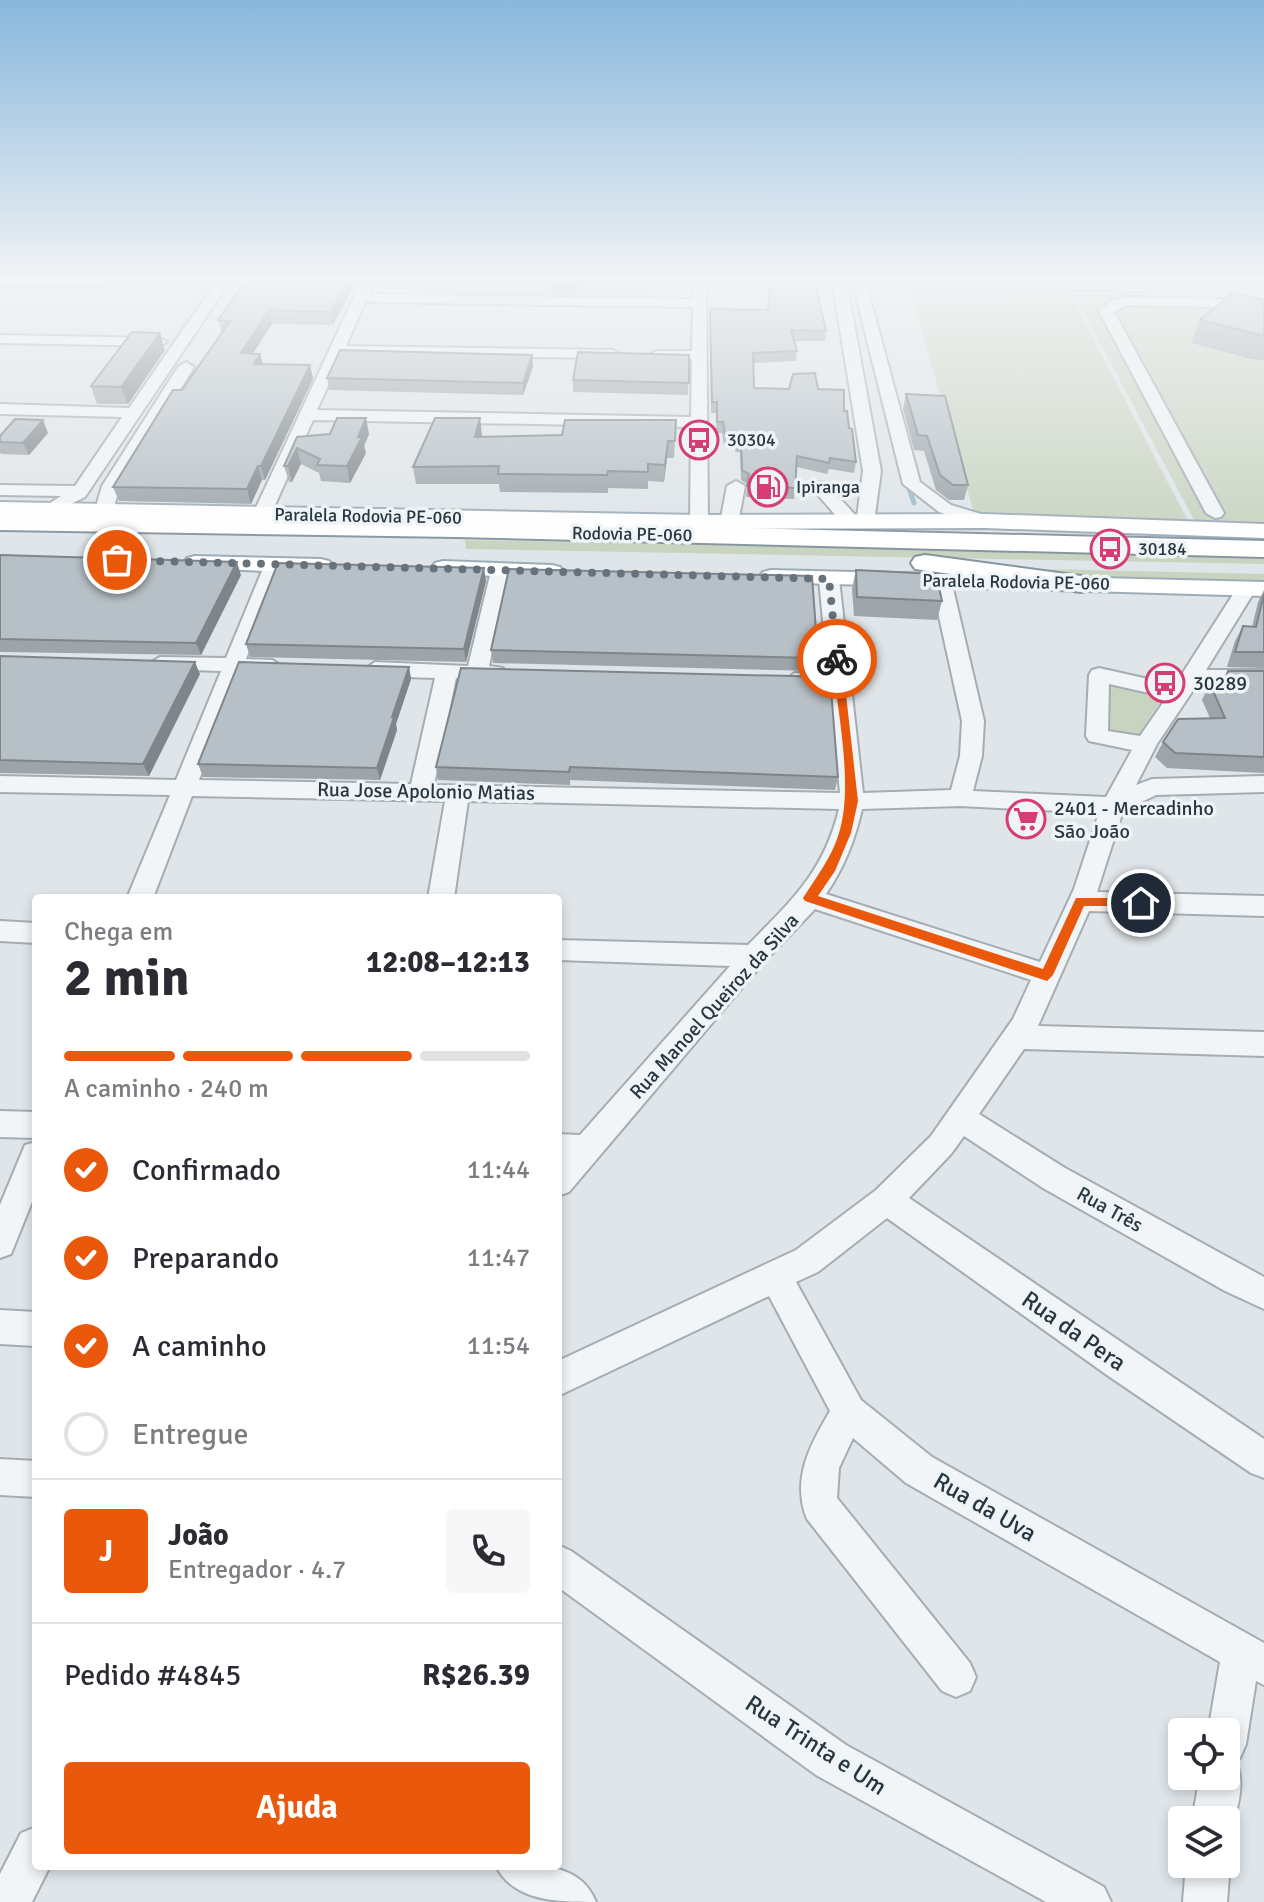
<!DOCTYPE html>
<html lang="pt">
<meta charset="utf-8">
<style>
:root{--surface:#fff;--page:#f7f7f7;--text:#2b2b33;--muted:#7c7c81;--line:#e1e1e2;--accent:#ea580c}
body{margin:0;font-family:Signika,sans-serif;background:var(--page);color:var(--text);height:100vh;display:flex;flex-direction:column;font-size:30px;white-space:nowrap}
*{box-sizing:border-box;margin:0}
p{font-size:26px;color:var(--muted)}
.icon{flex:none;width:44px;height:44px;fill:none;stroke:currentColor;stroke-width:2;stroke-linecap:round;stroke-linejoin:round}
.map{position:relative;flex:1;overflow:hidden}
.drawer{position:absolute;left:32px;top:894px;width:530px;height:976px;display:flex;flex-direction:column;background:var(--surface);border-radius:8px;box-shadow:0 4px 12px #0003}
.drawer>*{flex:none}
.controls{position:absolute;left:1168px;top:1718px;display:grid;gap:16px}
.controls a{display:grid;place-items:center;width:72px;height:72px;border-radius:8px;background:var(--surface);box-shadow:0 4px 12px #0003;font-size:40px}
.pin{position:absolute;display:grid;place-items:center;width:68px;height:68px;color:#fff;margin:-34px;border:4px solid #fff;border-radius:50%;box-shadow:0 2px 8px #0007}
.courier{position:absolute;display:grid;place-items:center;width:80px;height:80px;margin:-40px;border:6px solid #ea580c;border-radius:50%;background:#fff;color:#222;box-shadow:0 2px 10px #0007}
.summary em{font-style:normal;font-weight:800}
.summary div{display:flex;flex-direction:column-reverse}
.summary{display:flex;align-items:center;justify-content:space-between;height:136px;padding:0 32px}
h1{font-size:52px;font-weight:800;line-height:60px}
.bar{display:grid;grid-template-columns:repeat(4,1fr);gap:12px 8px;align-content:center;height:96px;padding:0 32px}
.bar i{height:10px;border-radius:6px;background:var(--line)}
.bar .selected{background:var(--accent)}
.bar p{grid-column:span 4}
.line{display:flex;align-items:center;gap:20px;padding:0 32px;border-top:2px solid var(--line)}
.line div{flex:1}
.round{display:grid;place-items:center;flex:none;width:84px;height:84px;border-radius:8px;background:var(--page)}
ol{padding:0 32px;list-style:none}
li{display:flex;align-items:center;gap:24px;height:88px}
li p{margin-inline-start:auto}
li .icon{padding:8px;border-radius:50%;background:var(--accent);color:#fff;stroke-width:4}
li:last-child{color:var(--muted)}
li i{width:44px;height:44px;border:4px solid var(--line);border-radius:50%}
.cta{display:flex;gap:16px;margin-top:auto;padding:16px 32px}
.cta a{flex:1;height:92px;border-radius:8px;background:var(--accent);color:#fff;font-size:32px;font-weight:800;line-height:92px;text-align:center}
.map>svg:first-child{display:block}
.built{fill:#cdd5db}
.green{fill:#c9d4c0}
.lines{fill:none;stroke-linecap:round;stroke-linejoin:round}
.stream-far1{stroke:#98bbcb;stroke-width:4}
.stream{stroke:#98bbcb;stroke-width:5}
.minor-casing{stroke:#a4adb3;stroke-width:4}
.major-casing{stroke:#9eacb6;stroke-width:4}
.highway-casing{stroke:#8696a1;stroke-width:4}
.minor{fill:#f2f5f7;fill-rule:evenodd}
.major{fill:#fff;fill-rule:evenodd}
.highway{fill:#fff;fill-rule:evenodd}
.wall{fill:#9da5aa}
.shaded-wall{fill:#7f868b}
.building{fill:#b6c0c6;stroke:#7f868b;stroke-width:2}
.route{fill:#ea580c}
.done{stroke:#67737c;stroke-width:8;stroke-dasharray:0 14.4}
.labels{text-anchor:middle;stroke-width:7;stroke-linejoin:round;paint-order:stroke}
.far-poi-label{font-size:18px;fill:#273641;stroke:#eff4f7;text-anchor:start}
.far-street-label{font-size:18px;fill:#273641;stroke:#eff4f7}
.poi-label{font-size:20px;fill:#273641;stroke:#eff4f7;text-anchor:start}
.street-label{font-size:20px;fill:#273641;stroke:#eff4f7}
.near-street-label{font-size:24px;fill:#273641;stroke:#eff4f7}
</style>
<div class="map">
<svg width="1264" height="1902" viewBox="0 0 1264 1902">
<rect width="100%" height="100%" fill="#dfe5e9"/>
<path class="built" d="M 430,280 L 651,280 L 650,301 L 423,298 Z"/>
<path class="green" d="M 910,289 L 1068,290 L 1189,523 L 975,517 Z
M 1074,294 L 1264,298 L 1264,522 L 1194,520 Z
M 465,540 L 1264,556 L 1264,564 L 466,549 Z
M 993,568 L 1264,574 L 1264,581 L 1082,577 Z
M 1092,668 L 1171,685 L 1132,745 L 1093,737 Z"/>
<g class="lines">
<path class="stream-far1" d="M 852,280 L 896,452"/>
<path class="stream" d="M 907,483 L 914,503"/>
<g class="minor-casing">
<path id="minor" d="M 0,280 L 231,280 L 85,497 L 48,515 L 39,510 L 61,496 L 0,495 L 0,485 L 75,486 L 122,417 L 0,414 L 0,404 L 129,408 L 212,288 L 0,285 Z
M 362,280 L 375,280 L 369,294 L 693,299 L 694,280 L 706,280 L 708,522 L 705,526 L 699,527 L 690,522 L 691,427 L 313,420 L 271,514 L 262,519 L 256,518 L 253,514 ZM 365,302 L 693,307 L 692,351 L 656,351 L 649,355 L 656,359 L 692,359 L 691,417 L 317,410 L 342,355 L 613,358 L 620,354 L 613,350 L 346,346 Z
M 832,280 L 846,280 L 881,471 L 874,522 L 865,527 L 845,526 L 811,487 L 820,482 L 826,483 L 857,517 L 863,471 Z
M 852,280 L 865,280 L 920,482 L 951,505 L 991,517 L 994,521 L 991,525 L 974,524 L 939,512 L 903,484 Z
M 1029,280 L 1144,283 L 1151,287 L 1144,291 L 1052,289 Z
M 1127,297 L 1264,300 L 1264,308 L 1127,305 L 1114,312 L 1224,513 L 1221,517 L 1215,518 L 1206,513 L 1099,311 L 1111,301 Z
M 0,335 L 160,338 L 167,342 L 160,346 L 0,343 Z
M 186,362 L 194,367 L 120,486 L 115,503 L 120,511 L 111,516 L 105,515 L 97,503 L 102,486 L 178,367 Z
M 736,481 L 745,486 L 738,523 L 729,528 L 720,523 L 727,486 Z
M 273,560 L 282,566 L 246,659 L 272,660 L 282,666 L 272,672 L 241,672 L 199,780 L 411,784 L 435,678 L 375,676 L 365,669 L 375,662 L 468,666 L 491,571 L 500,565 L 509,571 L 489,666 L 503,668 L 506,673 L 496,680 L 456,678 L 434,785 L 840,793 L 830,687 L 795,687 L 785,680 L 795,673 L 828,674 L 819,579 L 829,573 L 839,579 L 863,793 L 951,790 L 960,756 L 962,721 L 931,580 L 941,574 L 951,580 L 984,721 L 982,756 L 973,791 L 1106,797 L 1132,750 L 1089,741 L 1086,736 L 1089,675 L 1092,670 L 1099,668 L 1175,685 L 1239,585 L 1253,585 L 1256,589 L 1206,670 L 1264,670 L 1264,684 L 1198,683 L 1157,744 L 1136,785 L 1152,779 L 1264,776 L 1264,792 L 1156,795 L 1123,811 L 1097,892 L 1264,896 L 1264,916 L 1089,911 L 1038,1026 L 1264,1032 L 1264,1056 L 1024,1049 L 979,1114 L 1065,1168 L 1264,1277 L 1264,1309 L 1225,1291 L 1043,1188 L 964,1136 L 951,1154 L 909,1198 L 1264,1439 L 1264,1478 L 1251,1473 L 1107,1375 L 887,1218 L 818,1272 L 796,1282 L 861,1400 L 932,1457 L 1264,1643 L 1264,1685 L 1256,1681 L 1246,1744 L 1240,1758 L 1235,1761 C 1247,1782 1237,1813 1228,1835 L 1226,1820 L 1192,1820 L 1200,1776 L 1226,1776 L 1226,1732 L 1208,1732 L 1220,1662 L 906,1483 L 853,1438 L 839,1468 L 837,1498 L 970,1663 L 976,1677 L 970,1691 L 956,1697 L 942,1691 L 807,1519 C 791,1480 810,1445 830,1411 L 769,1296 L 558,1396 L 558,1361 L 796,1250 L 876,1190 L 931,1136 L 1013,1019 L 1031,980 L 815,909 L 763,963 L 569,1192 L 558,1196 L 558,1134 L 580,1135 L 730,966 L 558,960 L 558,940 L 748,945 C 791,901 824,872 839,809 L 468,801 L 454,898 L 428,898 L 445,801 L 192,796 L 153,898 L 127,898 L 170,795 L 0,792 L 0,776 L 176,780 L 221,671 L 160,669 L 150,663 L 160,657 L 226,658 L 264,566 ZM 1109,684 L 1167,697 L 1140,736 L 1108,731 ZM 960,806 L 1099,813 L 1074,889 L 1040,962 L 826,894 C 844,868 855,840 862,809 Z
M 0,921 L 36,923 L 36,943 L 0,941 Z
M 0,1111 L 36,1112 L 36,1138 L 0,1137 Z
M 36,1142 L 36,1192 L 11,1254 L 0,1258 L 0,1205 L 25,1145 Z
M 0,1310 L 36,1312 L 36,1346 L 0,1344 Z
M 0,1459 L 36,1461 L 36,1497 L 0,1495 Z
M 558,1545 L 571,1551 L 846,1745 L 1104,1887 L 1111,1902 L 1046,1902 L 816,1775 L 558,1587 Z
M 36,1827 L 36,1866 L 50,1866 L 32,1902 L 0,1902 L 0,1874 L 21,1833 Z
M 1226,1855 L 1230,1864 L 1227,1902 L 1183,1902 L 1186,1864 L 1226,1864 Z
M 496,1866 C 535,1866 579,1860 596,1902 C 558,1902 514,1902 496,1866 Z"/>
</g>
<g class="major-casing">
<path id="major" d="M 0,502 L 699,515 L 985,514 L 1264,524 L 1264,538 L 985,528 L 699,529 L 0,516 Z
M 195,556 L 321,559 L 329,561 L 333,566 L 329,571 L 321,573 L 187,568 L 183,563 L 187,558 Z
M 443,561 L 552,565 L 560,567 L 564,572 L 560,577 L 552,579 L 435,573 L 431,568 L 435,563 Z
M 771,570 L 1264,582 L 1264,596 L 763,582 L 759,577 L 763,572 Z"/>
</g>
<g class="highway-casing">
<path id="highway" d="M 0,514 L 456,521 L 1264,541 L 1264,557 L 456,537 L 0,530 Z
M 925,555 L 1081,576 L 1091,578 L 1095,584 L 1091,590 L 1081,592 L 915,569 L 911,563 L 915,557 Z"/>
</g>
<use href="#minor" class="minor"/>
<use href="#major" class="major"/>
<use href="#highway" class="highway"/>
</g>
<path class="wall" d="M 247,280 L 357,280 L 333,325 L 272,324 L 253,353 L 263,364 L 310,365 L 313,379 L 265,480 L 262,480 L 251,504 L 119,501 L 113,487 L 222,332 L 218,320 Z
M 447,280 L 611,280 L 610,287 L 583,287 L 582,294 L 547,293 L 547,285 L 448,284 Z
M 760,280 L 797,280 L 797,283 L 826,331 L 825,341 L 794,341 L 797,351 L 796,361 L 753,363 L 754,388 L 818,389 L 844,411 L 856,462 L 854,473 L 829,469 L 827,474 L 797,467 L 794,499 L 746,497 L 747,484 L 741,480 L 740,452 L 735,452 L 736,446 L 724,445 L 722,433 L 716,433 L 717,413 L 711,413 L 710,309 L 768,310 L 769,282 L 760,283 Z
M 1264,300 L 1264,360 L 1251,359 L 1191,343 L 1200,320 Z
M 165,350 L 128,404 L 97,404 L 91,386 Z
M 532,355 L 533,367 L 523,395 L 329,390 L 327,378 Z
M 689,355 L 688,395 L 573,392 L 573,380 Z
M 906,394 L 968,485 L 964,500 L 949,500 L 936,490 L 924,451 L 914,450 L 903,409 Z
M 676,420 L 674,458 L 667,458 L 664,482 L 648,481 L 648,489 L 608,488 L 608,493 L 500,492 L 499,484 L 416,484 L 413,467 L 482,435 L 481,437 L 562,435 Z
M 48,433 L 29,455 L 1,454 L 0,452 L 0,436 Z
M 369,434 L 364,446 L 366,453 L 350,483 L 321,481 L 319,473 L 301,464 L 292,482 L 289,482 L 284,466 L 297,437 Z
M 0,555 L 241,575 L 201,655 L 0,652 Z
M 856,570 L 942,601 L 937,620 L 854,616 L 852,589 Z
M 486,581 L 466,662 L 250,657 L 246,644 Z
M 1264,590 L 1264,668 L 1227,667 L 1235,641 L 1243,626 L 1252,627 L 1258,602 Z
M 491,650 L 818,658 L 815,671 L 493,663 Z
M 0,656 L 200,674 L 149,776 L 0,773 Z
M 409,667 L 411,679 L 396,724 L 397,730 L 380,780 L 203,777 L 198,764 Z
M 461,668 L 838,777 L 835,790 L 570,780 L 570,785 L 438,780 L 436,767 Z
M 1228,671 L 1264,671 L 1264,773 L 1167,768 L 1155,757 L 1163,742 L 1210,718 L 1202,700 L 1210,684 L 1221,685 Z"/>
<path class="shaded-wall" d="M 348,280 L 357,280 L 333,325 L 331,312 Z
M 269,310 L 272,324 L 244,367 L 241,353 Z
M 160,333 L 165,350 L 128,404 L 121,387 Z
M 260,354 L 264,367 L 254,364 Z
M 532,355 L 533,367 L 523,395 L 523,383 Z
M 310,365 L 313,379 L 265,480 L 261,466 Z
M 366,418 L 369,434 L 364,446 L 366,453 L 350,483 L 347,466 Z
M 480,418 L 482,435 L 477,454 L 475,437 Z
M 43,420 L 48,433 L 29,455 L 23,443 Z
M 668,441 L 667,458 L 664,482 L 665,465 Z
M 297,448 L 301,464 L 292,482 L 288,466 Z
M 258,466 L 262,480 L 251,504 L 247,489 Z
M 237,562 L 241,575 L 201,655 L 196,643 Z
M 484,568 L 486,581 L 466,662 L 464,649 Z
M 195,662 L 200,674 L 149,776 L 143,764 Z
M 409,667 L 411,679 L 396,724 L 397,730 L 380,780 L 377,768 L 392,717 Z"/>
<path class="building" d="M 247,280 L 348,280 L 331,312 L 269,310 L 241,353 L 260,354 L 254,364 L 310,365 L 261,466 L 258,466 L 247,489 L 113,487 L 173,390 L 182,390 L 230,321 L 218,320 Z
M 770,280 L 796,280 L 795,283 L 815,282 L 826,331 L 791,330 L 797,351 L 753,353 L 754,388 L 789,389 L 793,374 L 815,373 L 818,389 L 844,390 L 844,411 L 847,411 L 849,428 L 852,429 L 856,462 L 830,458 L 829,463 L 797,456 L 795,488 L 747,486 L 749,474 L 742,470 L 741,442 L 736,441 L 737,435 L 725,434 L 723,422 L 717,422 L 717,402 L 712,402 L 710,309 L 768,310 Z
M 1234,292 L 1264,300 L 1264,336 L 1200,320 Z
M 132,332 L 160,333 L 121,387 L 91,386 Z
M 340,350 L 532,355 L 523,383 L 327,378 Z
M 578,352 L 689,355 L 689,383 L 573,380 Z
M 906,394 L 945,396 L 968,485 L 953,485 L 940,475 L 927,436 L 918,435 Z
M 337,418 L 366,418 L 358,437 L 362,437 L 347,466 L 317,465 L 320,459 L 297,448 L 288,466 L 284,466 L 297,437 L 330,434 Z
M 435,418 L 480,418 L 475,437 L 562,435 L 565,420 L 676,420 L 675,441 L 668,441 L 665,465 L 648,464 L 648,472 L 608,471 L 607,475 L 498,474 L 499,466 L 413,467 Z
M 15,419 L 43,420 L 23,443 L 0,442 L 0,436 Z
M 0,555 L 237,562 L 196,643 L 0,639 Z
M 278,563 L 484,568 L 464,649 L 246,644 Z
M 509,569 L 812,576 L 818,658 L 491,650 Z
M 856,570 L 936,574 L 942,601 L 857,597 Z
M 1264,594 L 1264,652 L 1235,652 L 1243,626 L 1256,627 Z
M 0,656 L 195,662 L 143,764 L 0,760 Z
M 239,662 L 409,667 L 392,717 L 394,717 L 377,768 L 198,764 Z
M 461,668 L 830,677 L 838,777 L 570,767 L 569,772 L 436,767 Z
M 1228,671 L 1264,671 L 1264,757 L 1175,753 L 1163,742 L 1178,719 L 1225,718 L 1210,684 L 1223,685 Z"/>
<linearGradient id="sky" x2="0" y2="1"><stop stop-color="#88b7dc"/><stop offset="0.51" stop-color="#f1f3f5"/><stop offset="1" stop-color="#f1f3f5" stop-opacity="0"/></linearGradient>
<rect width="1264" height="546" fill="url(#sky)"/>
<path class="route" d="M 837,656 L 842,659 L 858,801 L 851,833 L 835,871 L 818,896 L 1043,969 L 1076,898 L 1141,898 L 1146,900 L 1146,906 L 1084,906 L 1053,975 L 1047,981 L 805,901 L 803,898 C 817,876 832,857 839,833 C 854,786 837,708 832,659 Z"/>
<g class="lines">
<path class="done" d="M 117,560 L 829,579 L 837,659"/>
</g>
<defs>
<g id="bus-ring" transform="scale(2)"><circle r="9.5" fill="#eff4f7" stroke="#d63d73" stroke-width="1.5"/><path d="M-5-6H5V4H4V6H2V4H-2V6H-4V4H-5ZM-3.5-4V0h7V-4ZM-3.5 1.2v1.5H-2V1.2ZM2 1.2v1.5H3.5V1.2Z" fill="#d63d73"/></g>
<g id="fuel-ring" transform="scale(2)"><circle r="9.5" fill="#eff4f7" stroke="#d63d73" stroke-width="1.5"/><path d="M-5.5-6h7V0h2V4h1.3V-2.5L3-4.5l.8-.8L6-3V5H2.5V1h-1V6h-7ZM-4.2-4.7v3.2H.2V-4.7Z" fill="#d63d73"/></g>
<g id="supermarket-ring" transform="scale(2)"><circle r="9.5" fill="#eff4f7" stroke="#d63d73" stroke-width="1.5"/><path d="M-6-5.5h2.5l.6 2H6L4.5 2H-2.5L-4.4-4H-6ZM-1.5 3.2a1.3 1.3 0 1 0 .1 0ZM3 3.2a1.3 1.3 0 1 0 .1 0Z" fill="#d63d73"/></g>
</defs>
<g fill-rule="evenodd">
<use href="#bus-ring" x="699" y="440"/>
<use href="#fuel-ring" x="768" y="487"/>
<use href="#bus-ring" x="1110" y="549"/>
<use href="#bus-ring" x="1165" y="683"/>
<use href="#supermarket-ring" x="1026" y="819"/>
</g>
<g class="labels">
<g class="far-poi-label">
<text x="727" y="446">30304</text>
<text x="796" y="493">Ipiranga</text>
<text x="1138" y="555">30184</text>
</g>
<g class="far-street-label">
<text transform="translate(368 516) rotate(1)" y="6">Paralela Rodovia PE-060</text>
<text transform="translate(632 534) rotate(1)" y="6">Rodovia PE-060</text>
<text transform="translate(1016 582) rotate(1)" y="6">Paralela Rodovia PE-060</text>
</g>
<g class="poi-label">
<text x="1193" y="690">30289</text>
<text x="1054" y="815">2401 - Mercadinho<tspan x="1054" dy="23">São João</tspan></text>
</g>
<g class="street-label">
<text transform="translate(426 791) rotate(1)" y="7">Rua Jose Apolonio Matias</text>
<text transform="translate(714 1006) rotate(-48)" y="7">Rua Manoel Queiroz da Silva</text>
<text transform="translate(1110 1209) rotate(29)" y="7">Rua Três</text>
</g>
<g class="near-street-label">
<text transform="translate(1074 1331) rotate(35)" y="8">Rua da Pera</text>
<text transform="translate(985 1507) rotate(30)" y="8">Rua da Uva</text>
<text transform="translate(816 1745) rotate(33)" y="8">Rua Trinta e Um</text>
</g>
</g>
</svg>
<div class="controls">
<a><svg class="icon" aria-label="locate" viewBox="0 0 24 24"><circle cx="12" cy="12" r="6"/><path d="M12 2v4M12 18v4M2 12h4M18 12h4"/></svg></a>
<a><svg class="icon" aria-label="layers" viewBox="0 0 24 24"><path d="M12 4l9 5-9 5-9-5zM3 14l9 5 9-5"/></svg></a>
</div>
<div class="pin" style="left:117px;top:560px;background:#ea580c"><svg class="icon" aria-label="bag" viewBox="0 0 24 24"><path d="M5 8h14l-1 12H6zM9 8a3 3 0 0 1 6 0"/></svg></div>
<div class="pin" style="left:1141px;top:903px;background:#1f2937"><svg class="icon" aria-label="home" viewBox="0 0 24 24"><path d="M3 11l9-7 9 7M6 9v11h12V9"/></svg></div>
<div class="courier" style="left:837px;top:659px"><svg class="icon" aria-label="bike" viewBox="0 0 24 24"><circle cx="6" cy="16" r="4"/><circle cx="18" cy="16" r="4"/><path d="M6 16l4-8h5l3 8M10 8l3 8H6M13 5h3"/></svg></div>
<section class="drawer">
<div class="summary"><div><h1>2 min</h1><p>Chega em</p></div><em>12:08–12:13</em></div>
<div class="bar"><i class="selected"></i><i class="selected"></i><i class="selected"></i><i></i><p>A caminho · 240 m</p></div>
<ol>
<li><svg class="icon" aria-label="check" viewBox="0 0 24 24"><path d="M5 12l5 5 9-10"/></svg>Confirmado<p>11:44</p></li>
<li><svg class="icon" aria-label="check" viewBox="0 0 24 24"><path d="M5 12l5 5 9-10"/></svg>Preparando<p>11:47</p></li>
<li><svg class="icon" aria-label="check" viewBox="0 0 24 24"><path d="M5 12l5 5 9-10"/></svg>A caminho<p>11:54</p></li>
<li><i></i>Entregue</li>
</ol>
<div class="line" style="height:144px"><b class="round" style="background:var(--accent);color:#fff">J</b><div><b>João</b><p>Entregador · 4.7</p></div><a class="round"><svg class="icon" aria-label="phone" viewBox="0 0 24 24"><path d="M5 4h4l2 5-3 2q2 4 5 5l2-3 5 2v4C11 20 4 13 5 4z"/></svg></a></div>
<div class="line" style="height:104px"><div>Pedido #4845</div><b>R$26.39</b></div>
<div class="cta"><a>Ajuda</a></div>
</section>
</div>
